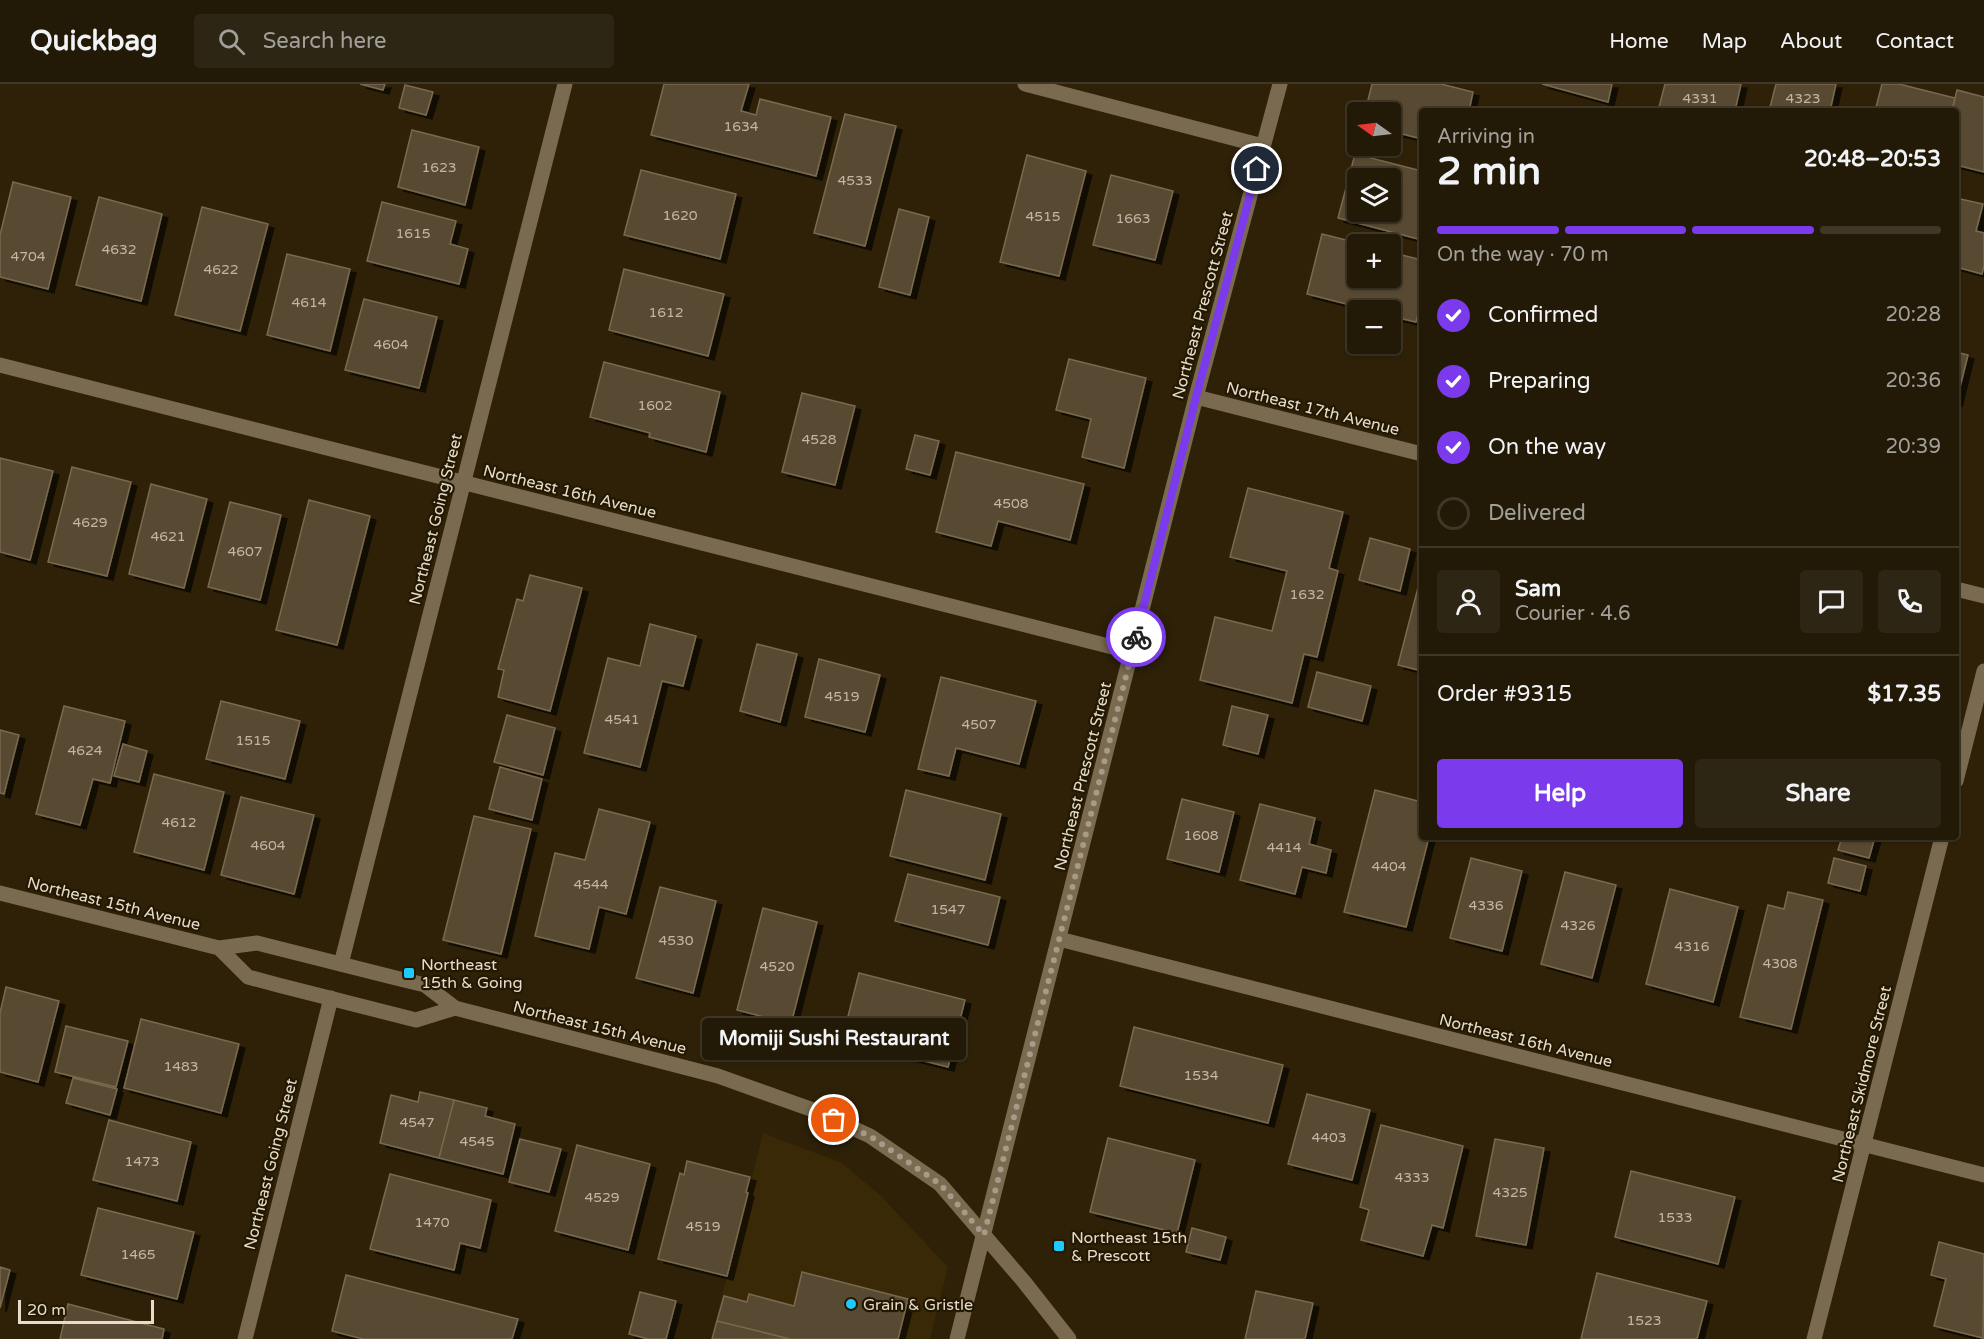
<!DOCTYPE html>
<meta charset="utf-8">
<style>
:root{--surface:#221906;--page:#2e2614;--text:#f1f3f6;--muted:#a2a09b;--line:#3f3828;--accent:#7c3aed}
body{margin:0;font-family:"Varela Round",sans-serif;background:var(--page);color:var(--text);height:100vh;display:flex;flex-direction:column;font-size:22px;white-space:nowrap}
*{box-sizing:border-box;margin:0}
p{font-size:20px;color:var(--muted)}
.icon{flex:none;width:33px;height:33px;fill:none;stroke:currentColor;stroke-width:2;stroke-linecap:round;stroke-linejoin:round}
.map{position:relative;flex:1;overflow:hidden}
.side{position:absolute;left:1419px;top:24px;width:540px;height:732px;display:flex;flex-direction:column;background:var(--surface);border-radius:6px;box-shadow:0 2px 4px #0004,0 0 0 2px var(--line)}
.side>*{flex:none}
.needle{width:39px;rotate:284deg}
.buttons{position:absolute;left:1347px;top:18px;display:grid;gap:12px}
.buttons a{display:grid;place-items:center;width:54px;height:54px;border-radius:6px;background:var(--surface);box-shadow:0 2px 4px #0004,0 0 0 2px var(--line);font-size:30px}
.scale{position:absolute;left:18px;bottom:15px;width:136px;box-sizing:border-box;padding-left:6px;border:3px solid #e5dccd;border-top:0;font-size:16px;line-height:21px;white-space:nowrap;color:#e5dccd;-webkit-text-stroke:4px #241801;paint-order:stroke}
.pin{position:absolute;display:grid;place-items:center;width:51px;height:51px;color:#fff;margin:-26px;border:3px solid #fff;border-radius:50%;box-shadow:0 2px 6px #0007}
.courier{position:absolute;display:grid;place-items:center;width:60px;height:60px;margin:-30px;border:4px solid #7c3aed;border-radius:50%;background:#fff;color:#222;box-shadow:0 2px 8px #0007}
.bubble{position:absolute;height:42px;border-radius:6px;background:var(--surface);box-shadow:0 2px 4px #0004,0 0 0 2px var(--line);font-size:20px;font-weight:700;line-height:42px;text-align:center}
.headline em{font-style:normal;font-weight:700}
.headline div{display:flex;flex-direction:column-reverse}
.headline{display:flex;align-items:center;justify-content:space-between;height:102px;padding:0 18px}
h1{font-size:39px;font-weight:700;line-height:45px}
.bar{display:grid;grid-template-columns:repeat(4,1fr);gap:9px 6px;align-content:center;height:72px;padding:0 18px}
.bar i{height:8px;border-radius:4px;background:var(--line)}
.bar .active{background:var(--accent)}
.bar p{grid-column:span 4}
.line{display:flex;align-items:center;gap:15px;padding:0 18px;border-top:2px solid var(--line)}
.line div{flex:1}
.round{display:grid;place-items:center;flex:none;width:63px;height:63px;border-radius:6px;background:var(--page)}
ol{padding:0 18px;list-style:none}
li{display:flex;align-items:center;gap:18px;height:66px}
li p{margin-inline-start:auto}
li .icon{padding:6px;border-radius:50%;background:var(--accent);color:#fff;stroke-width:4}
li:last-child{color:var(--muted)}
li i{width:33px;height:33px;border:3px solid var(--line);border-radius:50%}
.button{display:flex;gap:12px;margin-top:auto;padding:12px 18px}
.button a{flex:1;height:69px;border-radius:6px;background:var(--accent);color:#fff;font-size:24px;font-weight:700;line-height:69px;text-align:center}
.button a+a{background:var(--page);color:var(--text)}
header{display:flex;align-items:center;gap:36px;box-sizing:border-box;height:84px;padding:0 30px;background:var(--surface);border-bottom:2px solid var(--line)}
header strong{font-size:28px}
nav{display:flex;gap:33px;margin-inline-start:auto;font-size:21px}
.search{width:420px;height:54px;background:var(--page);display:flex;align-items:center;gap:15px;box-sizing:border-box;padding:0 21px;border-radius:6px;color:var(--muted);font-size:22px}
.map>svg:first-child{display:block}
.built{fill:#3a2907}
.building{fill:#584930;stroke:#796a4f;stroke-width:1.5;fill-rule:evenodd;filter:url(#shadow)}
.lines{fill:none;stroke-linecap:round;stroke-linejoin:round}
.street{stroke:#7a6b50;stroke-width:15}
.secondary{stroke:#7a6b50;stroke-width:15}
.done{stroke:#a59b88;stroke-width:6;stroke-dasharray:0 10.8}
.route{stroke:#7c3aed;stroke-width:8}
.poi-dot{fill:#1ec9fd;stroke:#241801;stroke-width:2}
.labels{text-anchor:middle;stroke-width:4.5;stroke-linejoin:round;paint-order:stroke}
.number-label{font-size:14px;fill:#c2b7a6}
.street-label{font-size:16px;fill:#e5dccd;stroke:#241801}
.poi-label{font-size:16px;fill:#e5dccd;stroke:#241801;text-anchor:start}
</style>
<header>
<strong>Quickbag</strong>
<div class="search"><svg class="icon" aria-label="search" viewBox="0 0 24 24"><circle cx="10" cy="10" r="6"/><path d="M15 15l6 6"/></svg>Search here</div>
<nav><a>Home</a><a>Map</a><a>About</a><a>Contact</a></nav>
</header>
<div class="map">
<svg width="1984" height="1255" viewBox="0 0 1984 1255">
<defs>
<filter id="shadow"><feDropShadow dx="6" dy="4" stdDeviation="0" flood-color="#0009"/></filter>
</defs>
<rect width="100%" height="100%" fill="#2e2108"/>
<path class="built" d="M 763,1049 L 842,1079 L 881,1112 L 948,1183 L 930,1255 L 711,1255 Z"/>
<path class="building" d="M 360,0 L 385,0 L 383,6 Z
M 664,0 L 749,0 L 741,27 L 756,31 L 760,15 L 831,33 L 816,92 L 651,51 Z
M 1372,0 L 1441,0 L 1473,8 L 1469,27 L 1422,27 L 1422,55 L 1390,47 L 1390,28 L 1365,28 Z
M 1542,0 L 1612,0 L 1608,18 Z
M 1665,0 L 1741,0 L 1735,27 L 1658,27 Z
M 1776,0 L 1836,0 L 1830,27 L 1769,27 Z
M 1882,0 L 1899,0 L 1955,14 L 1952,27 L 1875,27 Z
M 405,1 L 433,8 L 426,31 L 399,24 Z
M 1957,6 L 1984,13 L 1984,88 L 1956,81 L 1956,27 L 1952,27 Z
M 845,30 L 896,42 L 865,162 L 814,149 Z
M 412,46 L 479,63 L 465,121 L 398,103 Z
M 1355,70 L 1422,87 L 1422,156 L 1338,134 ZM 1358,94 L 1390,94 L 1390,128 L 1358,128 Z
M 1027,71 L 1086,87 L 1059,192 L 1000,178 Z
M 641,86 L 736,110 L 720,175 L 624,151 Z
M 1111,91 L 1173,107 L 1155,176 L 1093,161 Z
M 13,98 L 71,113 L 48,205 L 0,193 L 0,151 Z
M 99,113 L 162,130 L 141,217 L 76,201 Z
M 1956,114 L 1983,120 L 1976,147 L 1984,149 L 1984,182 L 1982,190 L 1956,183 Z
M 382,118 L 456,137 L 450,160 L 468,165 L 459,200 L 367,177 Z
M 202,123 L 268,140 L 240,247 L 175,231 Z
M 899,125 L 929,133 L 910,211 L 879,203 Z
M 1322,150 L 1362,160 L 1358,160 L 1358,194 L 1390,194 L 1390,168 L 1422,176 L 1422,214 L 1416,238 L 1390,232 L 1390,226 L 1370,226 L 1307,210 Z
M 287,170 L 350,185 L 330,267 L 267,251 Z
M 624,185 L 724,210 L 708,272 L 609,246 Z
M 364,215 L 437,233 L 419,304 L 345,286 Z
M 1956,268 L 1968,271 L 1956,319 Z
M 1069,275 L 1146,294 L 1124,384 L 1082,373 L 1091,335 L 1056,326 Z
M 604,278 L 720,308 L 706,368 L 649,353 L 650,349 L 590,333 Z
M 802,309 L 855,322 L 835,401 L 782,388 Z
M 915,351 L 939,357 L 930,391 L 906,385 Z
M 956,368 L 1084,400 L 1070,456 L 998,437 L 991,462 L 936,448 Z
M 0,374 L 53,387 L 30,476 L 0,468 Z
M 72,383 L 131,398 L 107,492 L 48,478 Z
M 151,400 L 207,415 L 184,504 L 129,490 Z
M 1248,404 L 1343,428 L 1329,484 L 1338,487 L 1317,573 L 1304,570 L 1292,619 L 1200,596 L 1215,533 L 1272,547 L 1287,487 L 1230,473 Z
M 309,416 L 370,432 L 337,561 L 276,546 Z
M 230,418 L 281,431 L 260,516 L 208,503 Z
M 1370,454 L 1410,465 L 1400,507 L 1359,496 Z
M 1422,488 L 1422,587 L 1398,581 Z
M 530,491 L 582,504 L 550,627 L 498,613 L 504,586 L 498,585 L 517,515 L 523,517 Z
M 650,540 L 696,552 L 683,602 L 662,597 L 640,683 L 584,669 L 608,574 L 640,582 Z
M 757,560 L 797,570 L 780,638 L 740,627 Z
M 819,575 L 880,591 L 865,648 L 805,633 Z
M 1317,588 L 1371,602 L 1362,637 L 1308,623 Z
M 941,593 L 1036,617 L 1019,680 L 956,664 L 949,692 L 918,685 Z
M 221,617 L 300,637 L 285,695 L 206,675 Z
M 64,622 L 125,637 L 110,699 L 93,695 L 80,741 L 36,730 Z
M 1232,622 L 1268,631 L 1258,670 L 1223,661 Z
M 507,631 L 555,644 L 543,691 L 494,678 Z
M 0,646 L 19,651 L 4,710 L 0,709 Z
M 123,660 L 147,667 L 139,698 L 114,692 Z
M 500,683 L 542,695 L 532,736 L 489,725 Z
M 154,690 L 224,708 L 204,786 L 134,768 Z
M 906,706 L 1001,730 L 985,796 L 890,772 Z
M 1375,706 L 1422,718 L 1422,753 L 1429,753 L 1406,843 L 1344,828 Z
M 241,713 L 314,731 L 294,810 L 221,791 Z
M 1182,715 L 1234,728 L 1219,788 L 1167,775 Z
M 1260,720 L 1315,734 L 1309,760 L 1331,766 L 1326,789 L 1302,783 L 1295,810 L 1240,796 Z
M 599,725 L 650,738 L 626,830 L 599,823 L 589,865 L 535,852 L 555,769 L 585,776 Z
M 474,732 L 531,745 L 501,870 L 443,856 Z
M 1842,753 L 1875,753 L 1869,774 L 1838,766 Z
M 1471,774 L 1522,787 L 1502,867 L 1450,854 Z
M 1834,774 L 1866,782 L 1860,807 L 1828,799 Z
M 1565,788 L 1616,801 L 1592,894 L 1541,880 Z
M 908,790 L 1000,813 L 988,861 L 895,837 Z
M 660,803 L 716,817 L 693,909 L 636,894 Z
M 1670,805 L 1738,823 L 1713,918 L 1646,900 Z
M 1788,808 L 1823,816 L 1791,945 L 1740,933 L 1768,821 L 1784,825 Z
M 763,824 L 817,838 L 791,940 L 737,926 Z
M 859,889 L 965,916 L 948,983 L 842,956 Z
M 6,903 L 59,917 L 38,998 L 0,988 L 0,929 Z
M 141,935 L 239,960 L 221,1029 L 124,1004 Z
M 66,942 L 128,957 L 116,1003 L 55,988 Z
M 1134,943 L 1283,981 L 1268,1039 L 1120,1002 Z
M 73,994 L 117,1005 L 110,1031 L 66,1019 Z
M 420,1008 L 454,1016 L 439,1074 L 380,1059 L 391,1011 L 418,1018 Z
M 1307,1010 L 1370,1026 L 1352,1096 L 1288,1080 Z
M 454,1016 L 487,1024 L 485,1032 L 515,1040 L 503,1090 L 439,1074 Z
M 109,1036 L 191,1058 L 177,1117 L 93,1096 Z
M 1381,1041 L 1463,1062 L 1443,1144 L 1432,1141 L 1423,1172 L 1361,1156 L 1369,1126 L 1360,1123 Z
M 1108,1054 L 1195,1076 L 1177,1149 L 1090,1128 Z
M 520,1055 L 561,1065 L 549,1108 L 509,1098 Z
M 1495,1055 L 1544,1064 L 1526,1161 L 1476,1152 Z
M 577,1061 L 650,1080 L 628,1166 L 555,1147 Z
M 687,1077 L 750,1093 L 746,1108 L 748,1109 L 727,1192 L 658,1175 L 680,1089 L 684,1091 Z
M 1631,1087 L 1735,1113 L 1718,1180 L 1615,1153 Z
M 390,1090 L 491,1116 L 480,1164 L 460,1159 L 454,1186 L 370,1165 Z
M 98,1124 L 194,1148 L 177,1215 L 81,1191 Z
M 1192,1144 L 1226,1153 L 1220,1176 L 1186,1168 Z
M 1939,1158 L 1984,1170 L 1983,1254 L 1934,1242 L 1946,1195 L 1931,1191 Z
M 0,1183 L 10,1186 L 0,1224 Z
M 802,1188 L 908,1215 L 898,1255 L 790,1255 L 717,1237 L 724,1212 L 747,1218 L 749,1210 L 794,1222 Z
M 1597,1189 L 1707,1217 L 1697,1255 L 1581,1255 Z
M 346,1191 L 518,1235 L 512,1255 L 363,1255 L 332,1247 Z
M 1256,1207 L 1313,1219 L 1305,1255 L 1245,1255 Z
M 640,1208 L 676,1217 L 666,1255 L 648,1255 L 629,1250 Z
M 68,1220 L 164,1245 L 162,1255 L 60,1255 Z
M 717,1237 L 790,1255 L 712,1255 Z"/>
<g class="lines">
<path class="street" d="M 1025,0 L 1263,62
M 0,281 L 1132,568
M 1196,313 L 1422,370
M 1956,505 L 1984,512
M 1956,697 L 1984,587
M 1059,855 L 1984,1091
M 341,880 L 565,0
M 245,1255 L 331,914
M 1814,1255 L 1942,753"/>
<path class="secondary" d="M 0,809 L 219,864 L 257,859 L 392,893 L 425,901 L 455,924 L 718,992 L 816,1027 L 870,1052 L 940,1100 L 1025,1199 L 1069,1255
M 219,864 L 248,893 L 278,901 L 416,936 L 455,924
M 957,1255 L 1196,313 L 1280,0"/>
</g>
<g class="lines">
<path class="done" d="M 834,1036 L 870,1052 L 940,1100 L 984,1151 L 1136,553"/>
<path class="route" d="M 1136,553 L 1196,313 L 1257,85"/>
</g>
<g class="poi-dot">
<rect x="403" y="883" width="12" height="12" rx="3"/>
<rect x="1053" y="1156" width="12" height="12" rx="3"/>
<circle cx="851" cy="1220" r="6"/>
</g>
<g class="labels">
<g class="number-label">
<text x="1700" y="19">4331</text>
<text x="1803" y="19">4323</text>
<text x="741" y="47">1634</text>
<text x="439" y="88">1623</text>
<text x="855" y="101">4533</text>
<text x="680" y="136">1620</text>
<text x="1043" y="137">4515</text>
<text x="1133" y="139">1663</text>
<text x="413" y="154">1615</text>
<text x="119" y="170">4632</text>
<text x="28" y="177">4704</text>
<text x="221" y="190">4622</text>
<text x="309" y="223">4614</text>
<text x="666" y="233">1612</text>
<text x="391" y="265">4604</text>
<text x="655" y="326">1602</text>
<text x="819" y="360">4528</text>
<text x="1011" y="424">4508</text>
<text x="90" y="443">4629</text>
<text x="168" y="457">4621</text>
<text x="245" y="472">4607</text>
<text x="1307" y="515">1632</text>
<text x="842" y="617">4519</text>
<text x="622" y="640">4541</text>
<text x="979" y="645">4507</text>
<text x="253" y="661">1515</text>
<text x="85" y="671">4624</text>
<text x="179" y="743">4612</text>
<text x="1201" y="756">1608</text>
<text x="268" y="766">4604</text>
<text x="1284" y="768">4414</text>
<text x="1389" y="787">4404</text>
<text x="591" y="805">4544</text>
<text x="1486" y="826">4336</text>
<text x="948" y="830">1547</text>
<text x="1578" y="846">4326</text>
<text x="676" y="861">4530</text>
<text x="1692" y="867">4316</text>
<text x="1780" y="884">4308</text>
<text x="777" y="887">4520</text>
<text x="181" y="987">1483</text>
<text x="1201" y="996">1534</text>
<text x="417" y="1043">4547</text>
<text x="1329" y="1058">4403</text>
<text x="477" y="1062">4545</text>
<text x="142" y="1082">1473</text>
<text x="1412" y="1098">4333</text>
<text x="1510" y="1113">4325</text>
<text x="602" y="1118">4529</text>
<text x="1675" y="1138">1533</text>
<text x="432" y="1143">1470</text>
<text x="703" y="1147">4519</text>
<text x="138" y="1175">1465</text>
<text x="1644" y="1241">1523</text>
</g>
<g class="street-label">
<text transform="translate(1202 221) rotate(-75)" y="6">Northeast Prescott Street</text>
<text transform="translate(1313 324) rotate(14)" y="6">Northeast 17th Avenue</text>
<text transform="translate(570 407) rotate(14)" y="6">Northeast 16th Avenue</text>
<text transform="translate(435 435) rotate(-76)" y="6">Northeast Going Street</text>
<text transform="translate(1082 692) rotate(-76)" y="6">Northeast Prescott Street</text>
<text transform="translate(114 819) rotate(14)" y="6">Northeast 15th Avenue</text>
<text transform="translate(600 943) rotate(14)" y="6">Northeast 15th Avenue</text>
<text transform="translate(1526 956) rotate(14)" y="6">Northeast 16th Avenue</text>
<text transform="translate(1861 1000) rotate(-76)" y="6">Northeast Skidmore Street</text>
<text transform="translate(270 1080) rotate(-76)" y="6">Northeast Going Street</text>
</g>
<g class="poi-label">
<text x="421" y="886">Northeast<tspan x="421" dy="18">15th &amp; Going</tspan></text>
<text x="1071" y="1159">Northeast 15th<tspan x="1071" dy="18">&amp; Prescott</tspan></text>
<text x="863" y="1226">Grain &amp; Gristle</text>
</g>
</g>
</svg>
<div class="buttons">
<a><svg class="needle" viewBox="-14 -14 28 28"><path d="M0-13l5 13h-10z" fill="#e53935"/><path d="M0 13l5-13h-10z" fill="#a2a09b"/></svg></a>
<a><svg class="icon" aria-label="layers" viewBox="0 0 24 24"><path d="M12 4l9 5-9 5-9-5zM3 14l9 5 9-5"/></svg></a>
<a>+</a>
<a>−</a>
</div>
<div class="scale">20 m</div>
<div class="pin" style="left:834px;top:1036px;background:#ea580c"><svg class="icon" aria-label="bag" viewBox="0 0 24 24"><path d="M5 8h14l-1 12H6zM9 8a3 3 0 0 1 6 0"/></svg></div>
<div class="pin" style="left:1257px;top:85px;background:#1f2937"><svg class="icon" aria-label="home" viewBox="0 0 24 24"><path d="M3 11l9-7 9 7M6 9v11h12V9"/></svg></div>
<div class="courier" style="left:1136px;top:553px"><svg class="icon" aria-label="bike" viewBox="0 0 24 24"><circle cx="6" cy="16" r="4"/><circle cx="18" cy="16" r="4"/><path d="M6 16l4-8h5l3 8M10 8l3 8H6M13 5h3"/></svg></div>
<div class="bubble" style="left:702px;top:934px;width:264px">Momiji Sushi Restaurant</div>
<section class="side">
<div class="headline"><div><h1>2 min</h1><p>Arriving in</p></div><em>20:48–20:53</em></div>
<div class="bar"><i class="active"></i><i class="active"></i><i class="active"></i><i></i><p>On the way · 70 m</p></div>
<ol>
<li><svg class="icon" aria-label="check" viewBox="0 0 24 24"><path d="M5 12l5 5 9-10"/></svg>Confirmed<p>20:28</p></li>
<li><svg class="icon" aria-label="check" viewBox="0 0 24 24"><path d="M5 12l5 5 9-10"/></svg>Preparing<p>20:36</p></li>
<li><svg class="icon" aria-label="check" viewBox="0 0 24 24"><path d="M5 12l5 5 9-10"/></svg>On the way<p>20:39</p></li>
<li><i></i>Delivered</li>
</ol>
<div class="line" style="height:108px"><a class="round"><svg class="icon" aria-label="person" viewBox="0 0 24 24"><circle cx="12" cy="8" r="4"/><path d="M4 21q1-7 8-7t8 7"/></svg></a><div><b>Sam</b><p>Courier · 4.6</p></div><a class="round"><svg class="icon" aria-label="chat" viewBox="0 0 24 24"><path d="M4 5h16v11H9l-5 4z"/></svg></a><a class="round"><svg class="icon" aria-label="phone" viewBox="0 0 24 24"><path d="M5 4h4l2 5-3 2q2 4 5 5l2-3 5 2v4C11 20 4 13 5 4z"/></svg></a></div>
<div class="line" style="height:78px"><div>Order #9315</div><b>$17.35</b></div>
<div class="button"><a>Help</a><a>Share</a></div>
</section>
</div>
